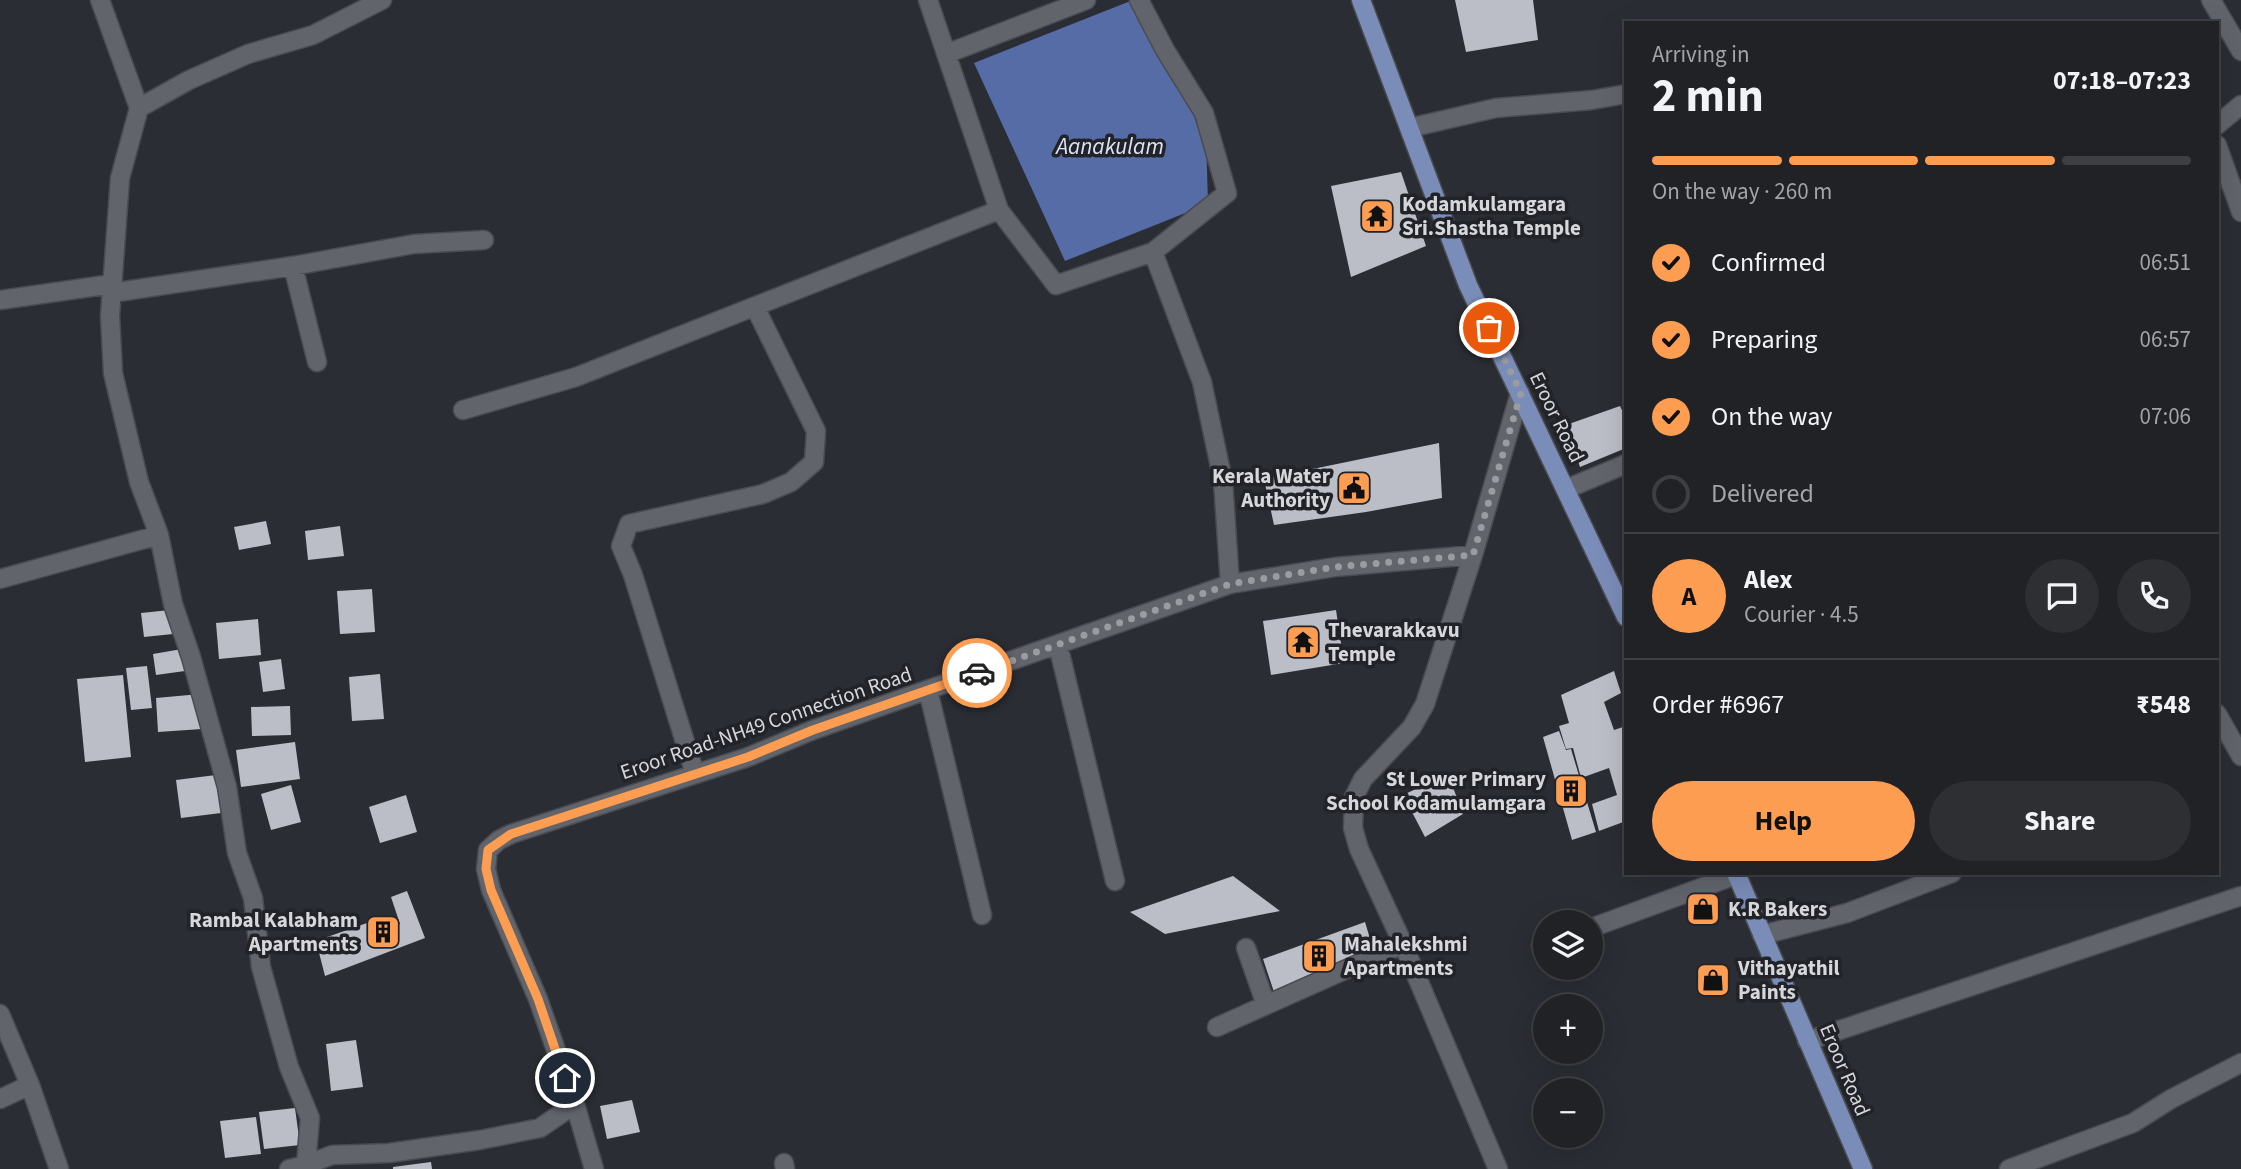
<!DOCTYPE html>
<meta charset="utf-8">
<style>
:root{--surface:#202226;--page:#2d2f32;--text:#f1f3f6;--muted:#a2a4a7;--line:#3d3f43;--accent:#fc9d52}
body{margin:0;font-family:"Source Sans 3",sans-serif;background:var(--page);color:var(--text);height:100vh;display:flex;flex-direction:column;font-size:26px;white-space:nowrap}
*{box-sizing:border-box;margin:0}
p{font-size:23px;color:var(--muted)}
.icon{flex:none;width:38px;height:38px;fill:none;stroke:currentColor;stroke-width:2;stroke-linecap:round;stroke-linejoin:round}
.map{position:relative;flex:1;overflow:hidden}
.drawer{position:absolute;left:1624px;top:21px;width:595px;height:854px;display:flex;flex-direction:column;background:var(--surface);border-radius:0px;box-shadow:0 7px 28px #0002,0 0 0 2px var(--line)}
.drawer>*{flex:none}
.buttons{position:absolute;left:1533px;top:910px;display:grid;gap:14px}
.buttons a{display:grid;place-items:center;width:70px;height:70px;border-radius:50%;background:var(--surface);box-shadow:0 7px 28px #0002,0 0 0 2px var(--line);font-size:35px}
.pin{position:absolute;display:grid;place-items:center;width:60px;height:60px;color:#fff;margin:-30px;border:4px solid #fff;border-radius:50%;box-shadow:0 2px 7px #0007}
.courier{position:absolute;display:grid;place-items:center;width:70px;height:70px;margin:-35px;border:5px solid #fc9d52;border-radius:50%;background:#fff;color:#222;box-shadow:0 2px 9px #0007}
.head em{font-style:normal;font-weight:700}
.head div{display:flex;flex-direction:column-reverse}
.head{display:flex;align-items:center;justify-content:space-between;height:119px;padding:0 28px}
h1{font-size:46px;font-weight:700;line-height:52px}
.bar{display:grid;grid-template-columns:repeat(4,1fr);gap:10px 7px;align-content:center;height:84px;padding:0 28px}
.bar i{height:9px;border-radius:5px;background:var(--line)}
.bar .selected{background:var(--accent)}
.bar p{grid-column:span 4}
.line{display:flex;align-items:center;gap:18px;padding:0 28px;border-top:2px solid var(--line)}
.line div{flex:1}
.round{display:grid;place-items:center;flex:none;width:74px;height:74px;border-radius:37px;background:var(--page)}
ol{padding:0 28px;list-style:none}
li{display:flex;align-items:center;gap:21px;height:77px}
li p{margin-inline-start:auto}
li .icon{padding:7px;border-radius:50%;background:var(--accent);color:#111;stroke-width:4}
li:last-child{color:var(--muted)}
li i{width:38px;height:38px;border:4px solid var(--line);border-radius:50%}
.cta{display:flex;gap:14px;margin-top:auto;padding:14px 28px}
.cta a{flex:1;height:80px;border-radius:42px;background:var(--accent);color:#111;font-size:28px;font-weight:700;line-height:80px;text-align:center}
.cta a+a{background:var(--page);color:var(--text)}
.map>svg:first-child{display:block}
.water{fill:#556ca7}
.building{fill:#bbbec6}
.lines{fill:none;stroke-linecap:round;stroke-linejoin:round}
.minor-casing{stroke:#4a4b51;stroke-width:21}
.major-casing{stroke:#4a4b51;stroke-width:21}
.minor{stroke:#61646b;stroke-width:18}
.major{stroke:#7a8cb8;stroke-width:18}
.done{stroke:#9a9ca0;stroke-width:7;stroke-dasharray:0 12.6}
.route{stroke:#fc9d52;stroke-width:9}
.labels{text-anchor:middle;stroke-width:7;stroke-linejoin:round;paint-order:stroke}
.poi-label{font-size:21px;font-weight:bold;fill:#d6d7db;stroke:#212329;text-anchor:start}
.street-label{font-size:21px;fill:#d6d7db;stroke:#212329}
.water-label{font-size:23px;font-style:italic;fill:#dbe3f4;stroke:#212329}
</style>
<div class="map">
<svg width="2241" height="1169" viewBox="0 0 2241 1169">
<rect width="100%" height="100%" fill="#2a2d33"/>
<path class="water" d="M 1133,0 L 1206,135 L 1208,204 L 1065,261 L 974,63 Z"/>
<path class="building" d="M 1455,0 L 1533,0 L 1538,40 L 1466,52 Z
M 1401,172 L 1426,246 L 1351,277 L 1331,186 Z
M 1620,406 L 1626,419 L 1626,448 L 1580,467 L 1566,425 Z
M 1439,443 L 1442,498 L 1366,512 L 1274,525 L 1264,479 Z
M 266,521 L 271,544 L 239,550 L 234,527 Z
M 340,526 L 344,556 L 308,560 L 305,531 Z
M 372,589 L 375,632 L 340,634 L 337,591 Z
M 170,610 L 173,634 L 144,637 L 141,613 Z
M 1336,610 L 1344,663 L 1271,675 L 1263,621 Z
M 258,619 L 261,655 L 219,659 L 216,623 Z
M 182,649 L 185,671 L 156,675 L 153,654 Z
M 281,659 L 285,689 L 263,692 L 259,662 Z
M 147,666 L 152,708 L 131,710 L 126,668 Z
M 1614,671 L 1621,693 L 1604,702 L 1614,730 L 1626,726 L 1626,821 L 1599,831 L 1592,804 L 1617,795 L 1609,768 L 1581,778 L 1573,748 L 1566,749 L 1559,726 L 1569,723 L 1561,695 Z
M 380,674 L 384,719 L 352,721 L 349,677 Z
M 123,675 L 131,757 L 85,762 L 77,679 Z
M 200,694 L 202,729 L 158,732 L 156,698 Z
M 290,706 L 291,735 L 252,736 L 251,707 Z
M 1559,731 L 1566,750 L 1571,749 L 1596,832 L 1572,840 L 1543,737 Z
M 295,742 L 300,779 L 241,787 L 236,750 Z
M 1448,774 L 1463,814 L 1425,837 L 1403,795 Z
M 216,775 L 221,813 L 181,818 L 176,780 Z
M 291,785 L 301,822 L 271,830 L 261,794 Z
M 406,795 L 417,832 L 380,843 L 369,807 Z
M 1233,876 L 1280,911 L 1165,934 L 1130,912 Z
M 407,891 L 425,938 L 325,976 L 316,941 L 381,918 L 387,926 L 400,924 L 391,897 Z
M 1365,922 L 1374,952 L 1274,992 L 1263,959 Z
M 356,1040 L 363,1087 L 331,1091 L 326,1044 Z
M 632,1100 L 640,1132 L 607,1139 L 600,1106 Z
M 295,1108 L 300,1145 L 264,1149 L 259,1112 Z
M 256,1117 L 261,1154 L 225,1158 L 220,1121 Z
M 431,1162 L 432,1169 L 393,1169 L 393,1167 Z"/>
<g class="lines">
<g class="minor-casing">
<path id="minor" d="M 100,0 L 139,108 L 120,178 L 110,316 L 113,373 L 139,482 L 159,535 L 173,604 L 191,657 L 227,787 L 237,853 L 253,898 L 261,967 L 289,1067 L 310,1118 L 306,1165 L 289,1169
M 928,0 L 999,210 L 1056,285 L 1153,252 L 1202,382 L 1223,481 L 1230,584
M 1139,0 L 1165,50 L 1204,113 L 1227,193 L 1153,252
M 2211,0 L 2241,51
M 946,54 L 1086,0
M 139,108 L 189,80 L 248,54 L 313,35 L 382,0
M 2217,125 L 2241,105
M 1409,128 L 1496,108 L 1592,100 L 1626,94
M 2217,145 L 2241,212
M 293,266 L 317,362
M 111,293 L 293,266 L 414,244 L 484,240
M 0,300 L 112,284
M 463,410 L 576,377 L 999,210
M 1566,489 L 1626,464
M 0,579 L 159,535
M 1058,645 L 1115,881
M 928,690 L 982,915
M 2217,714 L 2241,756
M 695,774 L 633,575 L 621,546 L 629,524 L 763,494 L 791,482 L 814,462 L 816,431 L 755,307
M 1591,928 L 1736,875
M 1762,935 L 1847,913 L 1952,873
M 1541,946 L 1545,944
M 1246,948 L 1266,1005
M 0,1014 L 30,1085 L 59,1169
M 1217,1027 L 1403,944
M 1807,1041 L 2241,896
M 0,1099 L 30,1085
M 784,1163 L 785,1169
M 306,1165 L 332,1155 L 389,1153 L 480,1140 L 540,1128 L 575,1104
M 594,1169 L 575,1104 L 538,999 L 491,890 L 486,869 L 488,850 L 499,840 L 511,834 L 748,757 L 813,730 L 1230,584 L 1335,567 L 1473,555
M 1498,1169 L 1403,944 L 1359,849 L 1353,828 L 1354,797 L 1363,779 L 1412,727 L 1425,704 L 1473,555 L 1520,393
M 2009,1169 L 2133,1123 L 2171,1099 L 2241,1063"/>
</g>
<g class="major-casing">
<path id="major" d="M 1361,0 L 1468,285 L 1626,617
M 1736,873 L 1863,1169"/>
</g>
<use href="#minor" class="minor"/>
<use href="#major" class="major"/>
</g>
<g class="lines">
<path class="done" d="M 977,673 L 1230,584 L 1335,567 L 1473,555 L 1521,393 L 1489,328"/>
<path class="route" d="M 565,1078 L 538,999 L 491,890 L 486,869 L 488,850 L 511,834 L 748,757 L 813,730 L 977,673"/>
</g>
<defs>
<g id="temple-square" transform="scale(1.75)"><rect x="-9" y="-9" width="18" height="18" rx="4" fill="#fc9d52" stroke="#212329"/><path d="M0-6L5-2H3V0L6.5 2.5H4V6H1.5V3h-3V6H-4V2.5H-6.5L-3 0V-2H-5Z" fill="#111"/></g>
<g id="civic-square" transform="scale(1.75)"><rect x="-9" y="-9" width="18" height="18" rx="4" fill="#fc9d52" stroke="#212329"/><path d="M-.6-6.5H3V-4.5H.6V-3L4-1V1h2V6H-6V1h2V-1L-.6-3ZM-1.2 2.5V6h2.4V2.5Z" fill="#111"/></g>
<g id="building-square" transform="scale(1.75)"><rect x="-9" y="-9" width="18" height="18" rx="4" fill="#fc9d52" stroke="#212329"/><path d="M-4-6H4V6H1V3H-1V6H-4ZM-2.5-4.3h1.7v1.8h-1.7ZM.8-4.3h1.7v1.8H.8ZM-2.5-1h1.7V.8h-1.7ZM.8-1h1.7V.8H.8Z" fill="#111"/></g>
<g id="shop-square" transform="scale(1.75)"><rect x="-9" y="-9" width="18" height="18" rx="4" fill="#fc9d52" stroke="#212329"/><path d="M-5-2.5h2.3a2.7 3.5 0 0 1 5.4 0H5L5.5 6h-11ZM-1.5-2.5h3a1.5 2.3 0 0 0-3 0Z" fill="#111"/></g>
</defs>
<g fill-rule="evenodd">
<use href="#temple-square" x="1377" y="216"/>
<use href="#civic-square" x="1354" y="488"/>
<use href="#temple-square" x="1303" y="642"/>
<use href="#building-square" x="1571" y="791"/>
<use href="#shop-square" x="1703" y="909"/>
<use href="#building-square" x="383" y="932"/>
<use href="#building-square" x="1319" y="956"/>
<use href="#shop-square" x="1713" y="980"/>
</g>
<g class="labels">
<g class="poi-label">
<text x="1402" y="211">Kodamkulamgara<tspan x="1402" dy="24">Sri.Shastha Temple</tspan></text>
<text x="1330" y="483" text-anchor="end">Kerala Water<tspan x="1330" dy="24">Authority</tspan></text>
<text x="1328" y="637">Thevarakkavu<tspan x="1328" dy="24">Temple</tspan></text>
<text x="1546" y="786" text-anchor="end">St Lower Primary<tspan x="1546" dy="24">School Kodamulamgara</tspan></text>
<text x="1728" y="916">K.R Bakers</text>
<text x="358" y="927" text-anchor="end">Rambal Kalabham<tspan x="358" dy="24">Apartments</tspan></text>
<text x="1344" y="951">Mahalekshmi<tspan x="1344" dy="24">Apartments</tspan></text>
<text x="1738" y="975">Vithayathil<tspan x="1738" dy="24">Paints</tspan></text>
</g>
<g class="street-label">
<text transform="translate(1557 417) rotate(64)" y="7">Eroor Road</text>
<text transform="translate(766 723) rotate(-19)" y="7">Eroor Road-NH49 Connection Road</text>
<text transform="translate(1845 1070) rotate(67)" y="7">Eroor Road</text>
</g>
<g class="water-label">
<text x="1110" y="154">Aanakulam</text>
</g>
</g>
</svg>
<div class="buttons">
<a><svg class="icon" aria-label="layers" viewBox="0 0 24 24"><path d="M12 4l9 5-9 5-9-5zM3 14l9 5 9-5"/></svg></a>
<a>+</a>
<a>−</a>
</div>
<div class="pin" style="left:1489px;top:328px;background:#ea580c"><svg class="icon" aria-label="bag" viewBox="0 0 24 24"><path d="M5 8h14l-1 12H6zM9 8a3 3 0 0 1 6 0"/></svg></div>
<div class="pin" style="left:565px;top:1078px;background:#1f2937"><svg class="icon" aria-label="home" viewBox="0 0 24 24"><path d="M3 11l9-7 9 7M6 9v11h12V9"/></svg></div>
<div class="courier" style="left:977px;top:673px"><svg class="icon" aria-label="car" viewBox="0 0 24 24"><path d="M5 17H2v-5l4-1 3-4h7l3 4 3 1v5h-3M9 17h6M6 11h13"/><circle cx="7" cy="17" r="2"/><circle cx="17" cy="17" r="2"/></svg></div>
<section class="drawer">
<div class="head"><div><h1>2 min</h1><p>Arriving in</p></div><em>07:18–07:23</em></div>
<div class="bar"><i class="selected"></i><i class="selected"></i><i class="selected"></i><i></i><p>On the way · 260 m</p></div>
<ol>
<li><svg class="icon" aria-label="check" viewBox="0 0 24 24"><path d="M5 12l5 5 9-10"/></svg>Confirmed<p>06:51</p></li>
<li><svg class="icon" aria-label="check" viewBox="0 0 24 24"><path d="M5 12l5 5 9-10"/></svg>Preparing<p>06:57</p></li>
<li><svg class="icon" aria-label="check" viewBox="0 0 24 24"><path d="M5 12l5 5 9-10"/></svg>On the way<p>07:06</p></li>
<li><i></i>Delivered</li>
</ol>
<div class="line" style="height:126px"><b class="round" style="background:var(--accent);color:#111">A</b><div><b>Alex</b><p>Courier · 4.5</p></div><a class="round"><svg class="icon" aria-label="chat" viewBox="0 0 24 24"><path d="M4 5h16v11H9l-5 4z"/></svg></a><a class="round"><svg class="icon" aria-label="phone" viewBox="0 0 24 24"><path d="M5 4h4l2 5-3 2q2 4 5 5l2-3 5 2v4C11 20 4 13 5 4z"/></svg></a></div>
<div class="line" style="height:91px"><div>Order #6967</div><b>₹548</b></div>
<div class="cta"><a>Help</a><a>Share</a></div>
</section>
</div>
